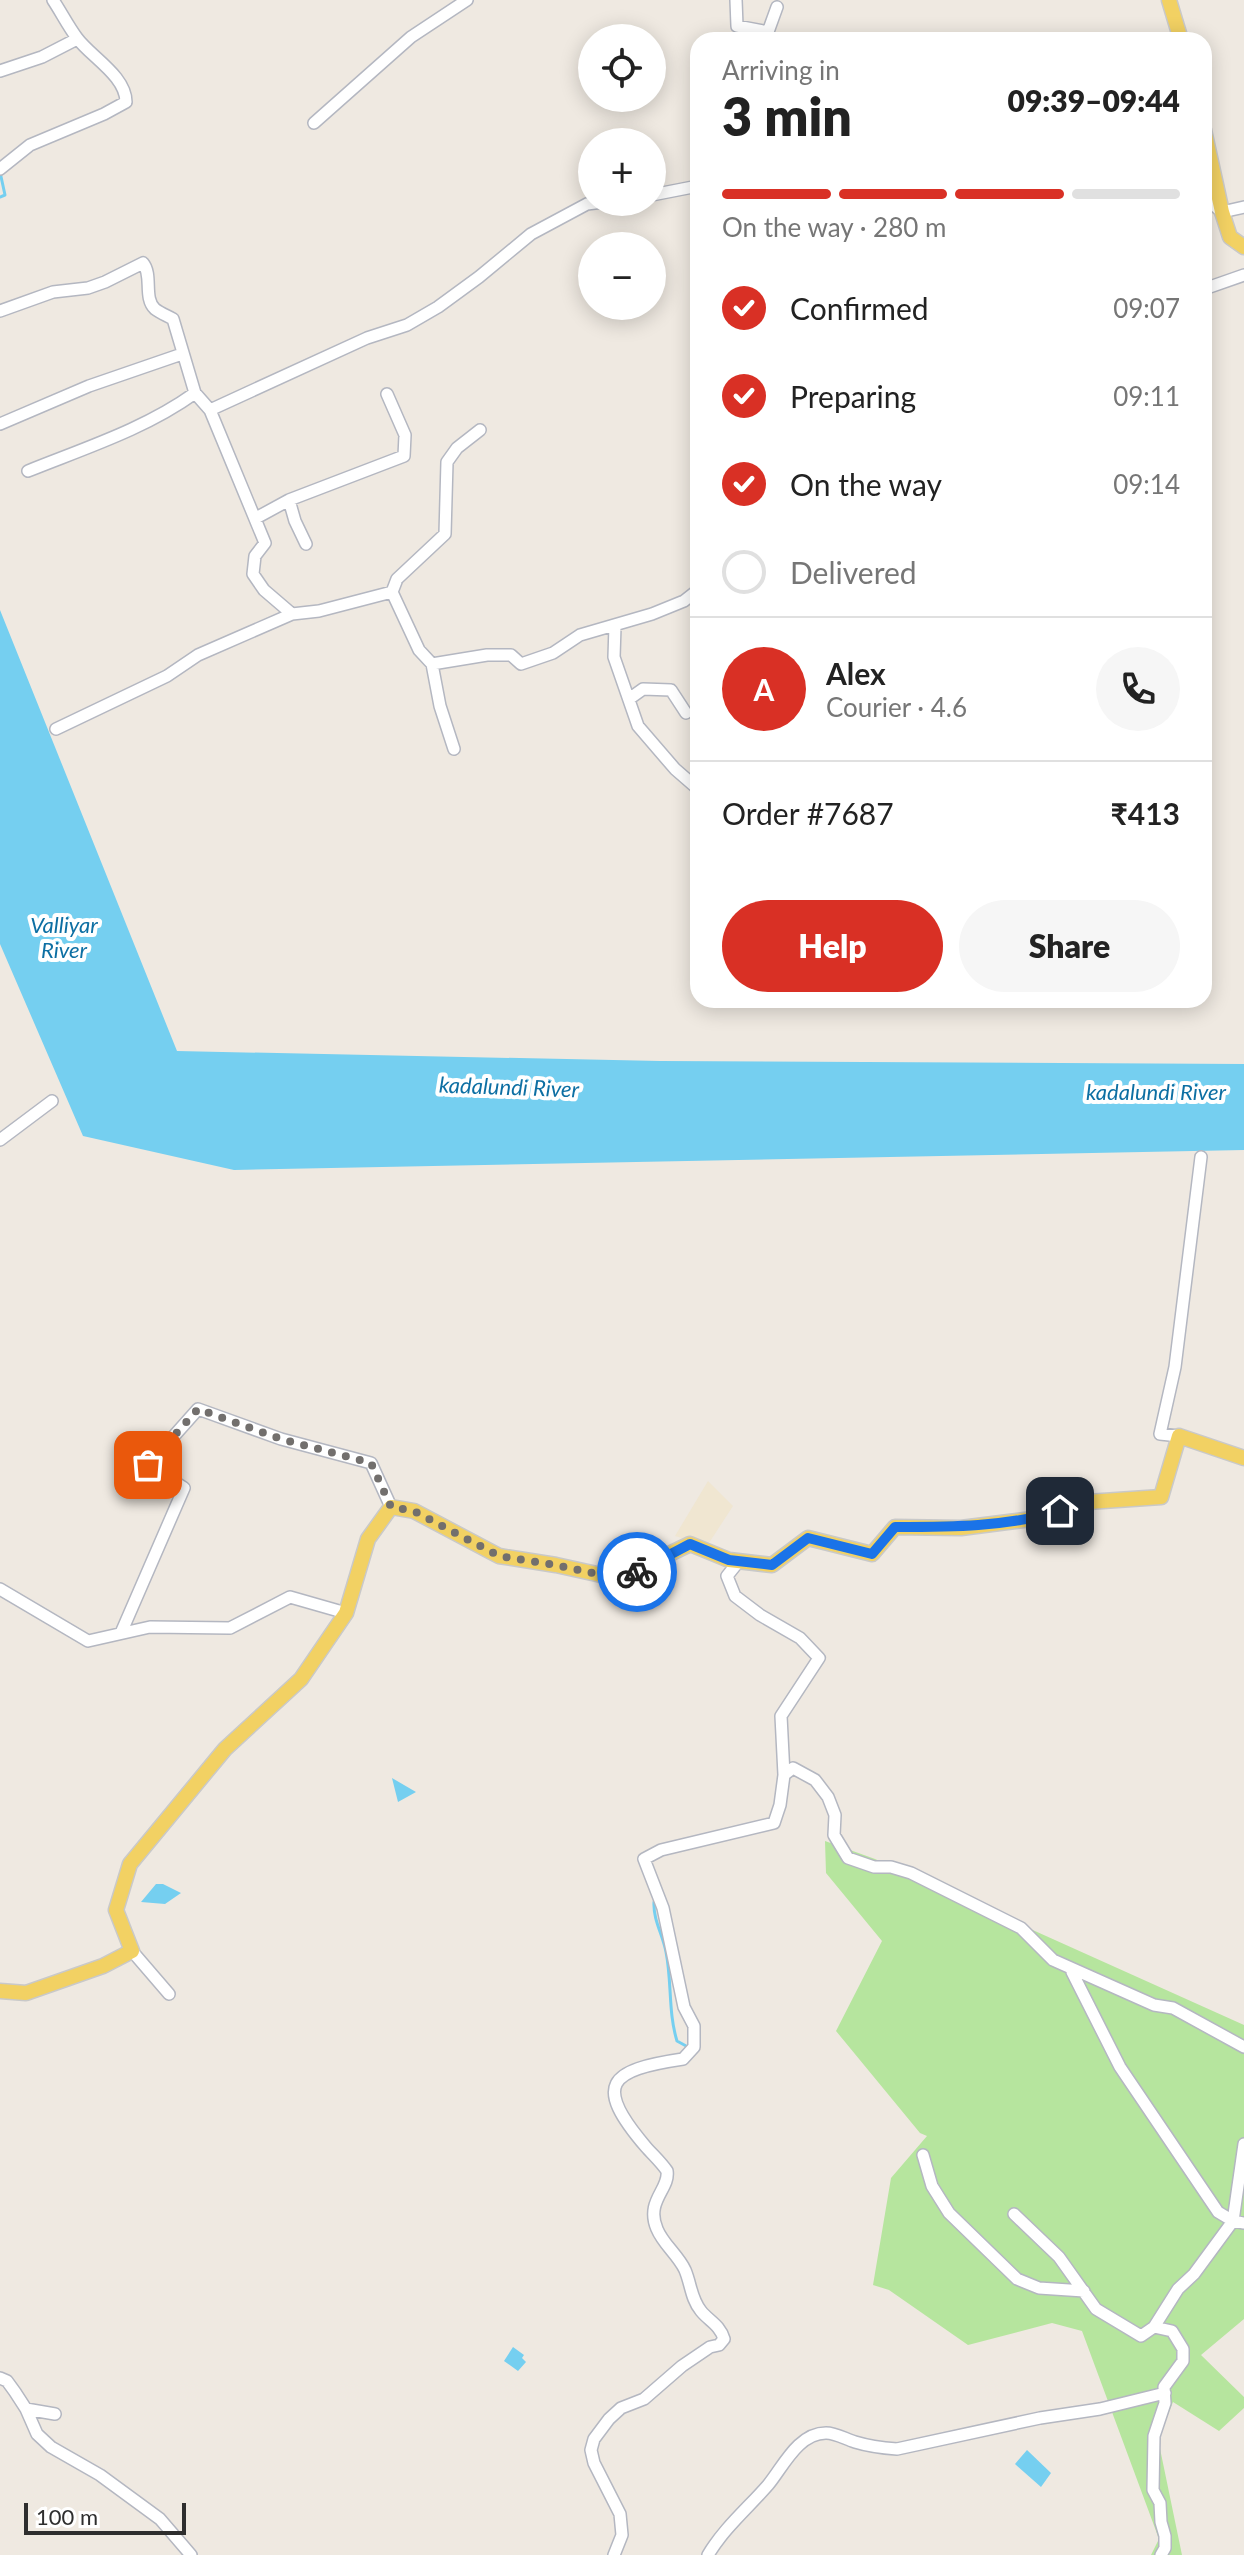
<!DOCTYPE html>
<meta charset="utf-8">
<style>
:root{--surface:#fff;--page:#f6f6f6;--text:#222;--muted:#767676;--line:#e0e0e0;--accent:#d93025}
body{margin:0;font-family:Lato,sans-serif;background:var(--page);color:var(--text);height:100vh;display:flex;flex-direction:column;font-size:30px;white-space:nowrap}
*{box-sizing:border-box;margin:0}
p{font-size:26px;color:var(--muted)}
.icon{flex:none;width:44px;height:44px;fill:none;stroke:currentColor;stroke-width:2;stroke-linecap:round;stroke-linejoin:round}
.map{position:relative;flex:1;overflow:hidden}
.drawer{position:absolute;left:690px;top:32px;width:522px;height:976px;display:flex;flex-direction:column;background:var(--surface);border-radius:24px;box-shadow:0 4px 20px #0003}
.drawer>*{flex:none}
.buttons{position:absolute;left:578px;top:24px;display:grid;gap:16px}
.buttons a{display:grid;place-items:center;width:88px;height:88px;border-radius:50%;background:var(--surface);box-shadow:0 4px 20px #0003;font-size:40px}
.scale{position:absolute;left:24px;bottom:20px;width:162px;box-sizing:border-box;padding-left:8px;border:4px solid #2e2e2e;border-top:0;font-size:22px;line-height:28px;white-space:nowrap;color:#2e2e2e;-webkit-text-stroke:6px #fff;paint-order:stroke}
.pin{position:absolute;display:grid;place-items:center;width:68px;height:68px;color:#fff;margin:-34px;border-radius:16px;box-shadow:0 4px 12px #0006}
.courier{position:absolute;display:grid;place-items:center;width:80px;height:80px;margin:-40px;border:6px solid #1a73e8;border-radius:50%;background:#fff;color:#222;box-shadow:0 2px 10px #0007}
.overview em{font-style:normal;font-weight:800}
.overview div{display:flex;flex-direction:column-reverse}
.overview{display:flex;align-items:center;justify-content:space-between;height:136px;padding:0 32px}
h1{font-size:52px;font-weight:800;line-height:60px}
.bar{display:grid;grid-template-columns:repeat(4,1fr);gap:12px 8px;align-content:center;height:96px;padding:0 32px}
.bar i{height:10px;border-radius:6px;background:var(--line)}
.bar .selected{background:var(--accent)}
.bar p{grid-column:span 4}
.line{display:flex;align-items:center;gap:20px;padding:0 32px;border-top:2px solid var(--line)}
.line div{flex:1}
.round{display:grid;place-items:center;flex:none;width:84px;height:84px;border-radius:42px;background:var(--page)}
ol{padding:0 32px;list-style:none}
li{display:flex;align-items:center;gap:24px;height:88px}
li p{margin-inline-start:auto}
li .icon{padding:8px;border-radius:50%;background:var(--accent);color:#fff;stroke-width:4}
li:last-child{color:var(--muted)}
li i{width:44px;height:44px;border:4px solid var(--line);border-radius:50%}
.cta{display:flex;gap:16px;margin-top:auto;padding:16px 32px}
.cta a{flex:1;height:92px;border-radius:48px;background:var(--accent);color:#fff;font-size:32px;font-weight:800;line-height:92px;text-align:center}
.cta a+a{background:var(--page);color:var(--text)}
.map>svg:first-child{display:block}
.education{fill:#f0e6d1}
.green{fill:#b6e59e}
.water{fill:#75cff0}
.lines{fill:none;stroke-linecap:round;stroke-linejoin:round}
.stream{stroke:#75cff0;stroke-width:3}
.minor-casing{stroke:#b4b7c1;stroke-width:14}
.major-casing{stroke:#c9c9c9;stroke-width:17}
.minor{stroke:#fff;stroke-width:11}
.major{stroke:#f2d163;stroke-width:14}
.done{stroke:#726f6d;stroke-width:8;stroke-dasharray:0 14.4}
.route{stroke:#1a73e8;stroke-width:10}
.labels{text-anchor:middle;stroke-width:8;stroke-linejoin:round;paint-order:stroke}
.water-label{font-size:22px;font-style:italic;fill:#0d6fa3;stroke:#fff}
</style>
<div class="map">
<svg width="1244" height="2555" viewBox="0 0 1244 2555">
<rect width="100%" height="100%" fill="#efe9e1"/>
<path class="education" d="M 708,1481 L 733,1506 L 707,1546 L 675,1536 Z"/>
<path class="green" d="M 825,1841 L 875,1859 L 1244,2025 L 1244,2319 L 1201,2355 L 1244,2397 L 1244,2408 L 1219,2431 L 1173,2402 L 1158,2439 L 1182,2555 L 1151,2555 L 1159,2539 L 1082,2331 L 1052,2323 L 968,2345 L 889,2290 L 873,2285 L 891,2178 L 927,2136 L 920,2133 L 836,2031 L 882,1941 L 826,1873 Z"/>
<path class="water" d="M 0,610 L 177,1051 L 660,1061 L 1244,1064 L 1244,1150 L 234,1170 L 83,1136 L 0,944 Z
M 392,1778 L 416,1792 L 398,1802 Z
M 156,1884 L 163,1884 L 181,1893 L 165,1904 L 141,1902 Z
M 513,2347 L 524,2355 L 522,2358 L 526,2362 L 518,2371 L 504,2361 Z
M 1027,2450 L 1051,2473 L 1041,2487 L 1015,2464 Z"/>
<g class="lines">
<path class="stream" d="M 0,197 L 5,195 L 0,172
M 654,1902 C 653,1920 663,1935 666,1952 C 672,1982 668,2012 677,2041 L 688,2047"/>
<g class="minor-casing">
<path id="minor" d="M 736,0 L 737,26 L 768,32 L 777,7
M 0,71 L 42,57 L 77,39
M 314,123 L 411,37 L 467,0
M 0,169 L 30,145 L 104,114 L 126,102 C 126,76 91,57 77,38 C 68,26 61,12 53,0
M 652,195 L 698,186
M 1204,197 L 1222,212 L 1244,207
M 1204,289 L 1244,275
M 0,311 L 53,292 L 88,288 L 105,282 L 143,263 C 153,275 143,298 155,309 C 160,313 168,316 173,319 L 195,393 L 210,410 L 265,543 L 255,556 L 253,574 L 264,590 L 292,614 L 319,611 L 392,592 L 419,650 L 432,664 L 487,655 L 511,655 L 521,664 L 553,653 L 580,635 L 652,614 L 684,601 L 698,590
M 210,410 L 367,338 L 407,325 L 438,307 L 479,277 L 531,234 L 587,204 L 603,202
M 0,424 L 89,386 L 182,354
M 28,471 C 85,448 145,429 195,393
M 289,500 L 295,521 L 306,544
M 256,518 L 289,500 L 404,456 L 405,435 L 387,394
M 392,592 L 397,579 L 445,534 L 447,462 L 457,448 L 480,430
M 615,626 L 614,657 L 638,726 L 675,769 L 698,789
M 432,664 L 440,706 L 454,749
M 629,699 L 643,689 L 671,690 L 686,713
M 56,729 L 167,676 L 198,655 L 292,614
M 0,1140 L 52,1101
M 1179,1436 L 1160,1434 L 1175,1367 L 1201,1157
M 0,1589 L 88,1641 L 150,1627 L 230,1628 L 290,1597 L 346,1613
M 121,1633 L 184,1488 L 148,1465 L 198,1409 L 281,1439 L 371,1463 L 391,1507
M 784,1775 L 793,1768 L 815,1780 L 828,1797 L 835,1815 L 834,1835 L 848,1858 L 874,1867 L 891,1867 L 911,1873 L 1021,1928 L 1053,1960 L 1154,2005 L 1173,2008 L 1244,2047
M 132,1951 L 169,1994
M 1077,1973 L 1072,1972 L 1120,2067 L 1218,2212 L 1233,2221 L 1244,2223
M 923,2155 L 932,2186 L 949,2213 L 1017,2279 L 1039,2288 L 1084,2291
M 1014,2214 L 1059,2257 L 1096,2309 L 1141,2336 L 1154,2327 L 1178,2289 L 1194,2274 L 1233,2221 L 1244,2144
M 1154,2327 L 1172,2331 L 1183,2349 L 1183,2361 L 1164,2387 L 1165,2403 L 1154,2436 L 1153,2490 L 1160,2503 L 1161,2522 L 1165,2536 L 1165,2548 L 1161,2555
M 0,2378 L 7,2381 L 15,2392 L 26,2409 L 37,2434 L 51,2447 L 100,2475 L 160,2519 L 191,2555
M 26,2409 L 55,2414
M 614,2555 L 622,2535 L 620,2514 L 594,2463 L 591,2450 L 594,2439 L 609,2419 L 621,2408 L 644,2399 L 682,2366 L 710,2347 L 719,2345 L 724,2339 C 720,2325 709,2321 701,2311 C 691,2299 691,2284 685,2270 C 678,2255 663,2244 657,2229 C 645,2201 670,2189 667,2171 C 661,2162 653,2155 646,2147 C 592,2084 609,2070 683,2059 L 694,2047 L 694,2026 L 684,2007 L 663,1908 L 644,1859 L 661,1850 L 774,1823 L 780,1805 L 784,1775 L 781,1716 L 819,1658 L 800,1638 L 760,1615 L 735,1596 L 727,1576 L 739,1561
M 708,2555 C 724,2528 748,2508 768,2485 C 783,2467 798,2433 826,2433 C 836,2433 845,2439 855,2442 C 868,2446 883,2448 897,2449 L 1040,2418 L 1100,2409 L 1165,2393"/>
</g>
<g class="major-casing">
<path id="major" d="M 1169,0 L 1181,40
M 1204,130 L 1222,212 L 1230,237 L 1244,247
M 0,1991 L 26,1993 L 103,1966 L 132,1951 L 116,1910 L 130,1864 L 225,1749 L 301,1679 L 346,1613 L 368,1539 L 391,1507 L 414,1511 L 499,1556 L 556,1565 L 624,1580 L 659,1559 L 690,1544 L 729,1560 L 772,1565 L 808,1538 L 872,1554 L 895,1527 L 961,1528 L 1032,1519 L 1088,1502 L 1161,1497 L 1179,1436 L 1244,1458"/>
</g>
<use href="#minor" class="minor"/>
<use href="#major" class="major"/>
</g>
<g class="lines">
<path class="done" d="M 148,1465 L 198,1409 L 281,1439 L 371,1463 L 391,1507 L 414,1511 L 499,1556 L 556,1565 L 624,1580 L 637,1572"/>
<path class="route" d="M 637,1572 L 690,1544 L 729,1560 L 772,1565 L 808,1538 L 872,1554 L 895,1527 C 951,1527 1006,1527 1060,1511"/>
</g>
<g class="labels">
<g class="water-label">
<text x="64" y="933">Valliyar<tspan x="64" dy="25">River</tspan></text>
<text transform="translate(509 1087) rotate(2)" y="8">kadalundi River</text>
<text x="1156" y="1100">kadalundi River</text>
</g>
</g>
</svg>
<div class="buttons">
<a><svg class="icon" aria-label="locate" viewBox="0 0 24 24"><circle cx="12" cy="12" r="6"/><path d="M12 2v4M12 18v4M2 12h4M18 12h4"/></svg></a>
<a>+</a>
<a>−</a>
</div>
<div class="scale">100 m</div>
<div class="pin" style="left:148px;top:1465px;background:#ea580c"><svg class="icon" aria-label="bag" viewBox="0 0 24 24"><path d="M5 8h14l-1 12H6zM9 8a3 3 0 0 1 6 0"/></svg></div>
<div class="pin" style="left:1060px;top:1511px;background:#1f2937"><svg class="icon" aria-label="home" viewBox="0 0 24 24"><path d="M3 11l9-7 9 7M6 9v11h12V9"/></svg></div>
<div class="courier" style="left:637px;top:1572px"><svg class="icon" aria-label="bike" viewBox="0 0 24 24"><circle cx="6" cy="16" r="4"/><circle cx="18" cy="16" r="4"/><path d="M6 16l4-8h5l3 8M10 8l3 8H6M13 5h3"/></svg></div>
<section class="drawer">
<div class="overview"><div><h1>3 min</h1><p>Arriving in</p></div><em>09:39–09:44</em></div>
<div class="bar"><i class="selected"></i><i class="selected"></i><i class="selected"></i><i></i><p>On the way · 280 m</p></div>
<ol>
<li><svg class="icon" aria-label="check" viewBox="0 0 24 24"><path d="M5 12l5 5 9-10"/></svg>Confirmed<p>09:07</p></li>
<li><svg class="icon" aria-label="check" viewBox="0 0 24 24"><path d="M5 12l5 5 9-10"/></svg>Preparing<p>09:11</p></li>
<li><svg class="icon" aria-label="check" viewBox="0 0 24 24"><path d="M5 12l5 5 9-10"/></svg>On the way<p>09:14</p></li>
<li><i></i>Delivered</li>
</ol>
<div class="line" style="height:144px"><b class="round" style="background:var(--accent);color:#fff">A</b><div><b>Alex</b><p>Courier · 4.6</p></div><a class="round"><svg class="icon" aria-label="phone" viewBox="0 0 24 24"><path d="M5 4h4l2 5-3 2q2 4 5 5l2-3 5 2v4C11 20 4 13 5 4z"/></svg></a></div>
<div class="line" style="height:104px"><div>Order #7687</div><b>₹413</b></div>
<div class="cta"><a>Help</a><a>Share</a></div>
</section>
</div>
